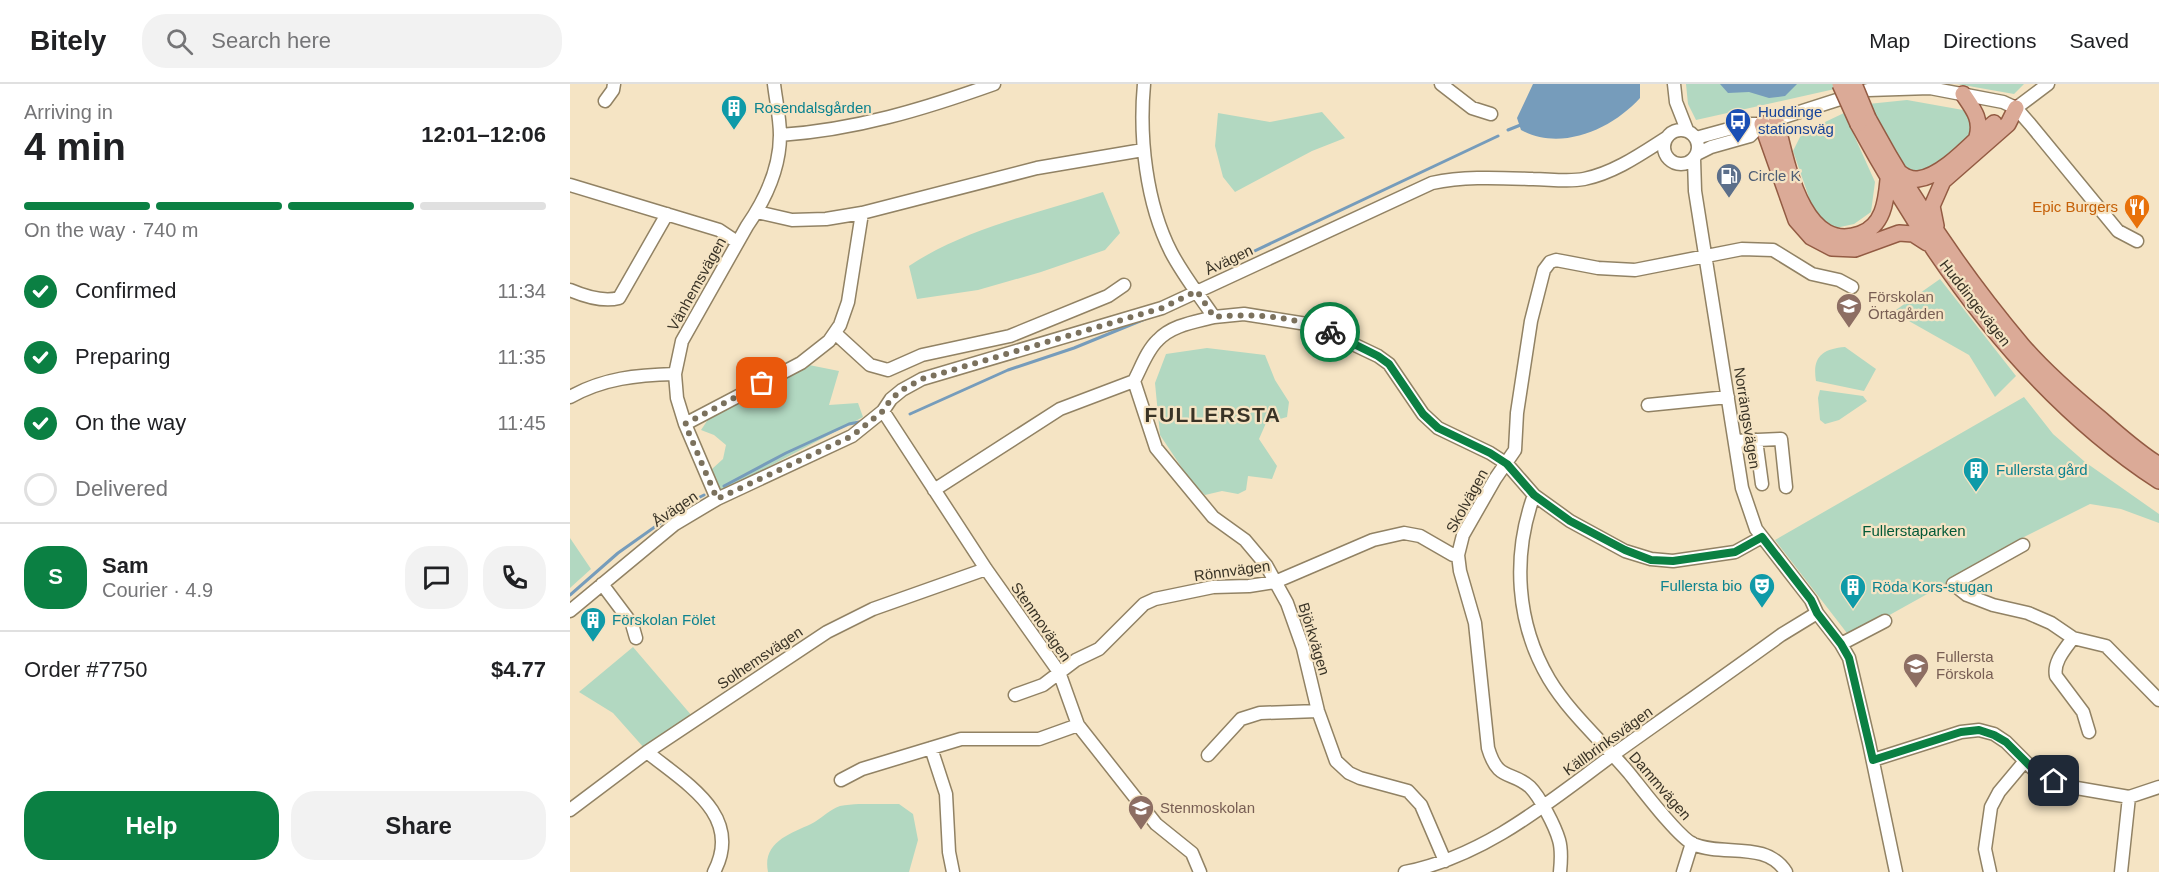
<!DOCTYPE html>
<meta charset="utf-8">
<style>
:root{--surface:#fff;--page:#f2f2f2;--text:#202124;--muted:#757577;--line:#e0e0e0;--accent:#0b8043}
body{margin:0;font-family:Arial,sans-serif;background:var(--page);color:var(--text);height:100vh;display:flex;flex-direction:column;font-size:22px;white-space:nowrap}
*{box-sizing:border-box;margin:0}
p{font-size:20px;color:var(--muted)}
.icon{flex:none;width:33px;height:33px;fill:none;stroke:currentColor;stroke-width:2;stroke-linecap:round;stroke-linejoin:round}
.map{position:relative;flex:1;overflow:hidden}
.side{display:flex;flex-direction:column;background:var(--surface);width:570px}
.side>*{flex:none}
.pin{position:absolute;display:grid;place-items:center;width:51px;height:51px;color:#fff;margin:-26px;border-radius:12px;box-shadow:0 3px 9px #0006}
.courier{position:absolute;display:grid;place-items:center;width:60px;height:60px;margin:-30px;border:4px solid #0b8043;border-radius:50%;background:#fff;color:#222;box-shadow:0 2px 8px #0007}
.overview em{font-style:normal;font-weight:800}
.overview div{display:flex;flex-direction:column-reverse}
.overview{display:flex;align-items:center;justify-content:space-between;height:102px;padding:0 24px}
h1{font-size:39px;font-weight:800;line-height:45px}
.bar{display:grid;grid-template-columns:repeat(4,1fr);gap:9px 6px;align-content:center;height:72px;padding:0 24px}
.bar i{height:8px;border-radius:4px;background:var(--line)}
.bar .on{background:var(--accent)}
.bar p{grid-column:span 4}
.line{display:flex;align-items:center;gap:15px;padding:0 24px;border-top:2px solid var(--line)}
.line div{flex:1}
.round{display:grid;place-items:center;flex:none;width:63px;height:63px;border-radius:24px;background:var(--page)}
ol{padding:0 24px;list-style:none}
li{display:flex;align-items:center;gap:18px;height:66px}
li p{margin-inline-start:auto}
li .icon{padding:6px;border-radius:50%;background:var(--accent);color:#fff;stroke-width:4}
li:last-child{color:var(--muted)}
li i{width:33px;height:33px;border:3px solid var(--line);border-radius:50%}
.button{display:flex;gap:12px;margin-top:auto;padding:12px 24px}
.button a{flex:1;height:69px;border-radius:24px;background:var(--accent);color:#fff;font-size:24px;font-weight:800;line-height:69px;text-align:center}
.button a+a{background:var(--page);color:var(--text)}
header{display:flex;align-items:center;gap:36px;box-sizing:border-box;height:84px;padding:0 30px;background:var(--surface);border-bottom:2px solid var(--line)}
header strong{font-size:28px}
nav{display:flex;gap:33px;margin-inline-start:auto;font-size:21px}
.search{width:420px;height:54px;background:var(--page);display:flex;align-items:center;gap:15px;box-sizing:border-box;padding:0 21px;border-radius:24px;color:var(--muted);font-size:22px}
main{display:flex;flex:1;min-height:0}
.map>svg:first-child{display:block}
.green{fill:#b2d8c1}
.water{fill:#769cbb}
.lines{fill:none;stroke-linecap:round;stroke-linejoin:round}
.stream{stroke:#769cbb;stroke-width:3}
.minor-casing{stroke:#918264;stroke-width:15}
.major-casing{stroke:#935b43;stroke-width:18}
.minor{stroke:#fff;stroke-width:12}
.major{stroke:#dbaa97;stroke-width:15}
.major-bridge-casing{stroke:#935b43;stroke-width:18;stroke-linecap:butt}
.major-bridge{stroke:#dbaa97;stroke-width:15}
.done{stroke:#7b715d;stroke-width:6;stroke-dasharray:0 10.8}
.route{stroke:#0b8043;stroke-width:8}
.labels{text-anchor:middle;stroke-width:4.5;stroke-linejoin:round;paint-order:stroke}
.culture-label{font-size:15px;fill:#0d838f;stroke:#f5e4c4;text-anchor:start}
.transit-label{font-size:15px;fill:#164399;stroke:#f5e4c4;text-anchor:start}
.service-label{font-size:15px;fill:#4e5e75;stroke:#f5e4c4;text-anchor:start}
.food-label{font-size:15px;fill:#c56008;stroke:#f5e4c4;text-anchor:end}
.street-label{font-size:15px;fill:#393326;stroke:#f5e4c4}
.education-label{font-size:15px;fill:#785e54;stroke:#f5e4c4;text-anchor:start}
.park-label{font-size:15px;fill:#035937;stroke:#f5e4c4}
.district-label{font-size:21px;font-weight:bold;letter-spacing:1.5px;fill:#393326;stroke:#f5e4c4}
</style>
<header>
<strong>Bitely</strong>
<div class="search"><svg class="icon" aria-label="search" viewBox="0 0 24 24"><circle cx="10" cy="10" r="6"/><path d="M15 15l6 6"/></svg>Search here</div>
<nav><a>Map</a><a>Directions</a><a>Saved</a></nav>
</header>
<main>
<section class="side">
<div class="overview"><div><h1>4 min</h1><p>Arriving in</p></div><em>12:01–12:06</em></div>
<div class="bar"><i class="on"></i><i class="on"></i><i class="on"></i><i></i><p>On the way · 740 m</p></div>
<ol>
<li><svg class="icon" aria-label="check" viewBox="0 0 24 24"><path d="M5 12l5 5 9-10"/></svg>Confirmed<p>11:34</p></li>
<li><svg class="icon" aria-label="check" viewBox="0 0 24 24"><path d="M5 12l5 5 9-10"/></svg>Preparing<p>11:35</p></li>
<li><svg class="icon" aria-label="check" viewBox="0 0 24 24"><path d="M5 12l5 5 9-10"/></svg>On the way<p>11:45</p></li>
<li><i></i>Delivered</li>
</ol>
<div class="line" style="height:108px"><b class="round" style="background:var(--accent);color:#fff">S</b><div><b>Sam</b><p>Courier · 4.9</p></div><a class="round"><svg class="icon" aria-label="chat" viewBox="0 0 24 24"><path d="M4 5h16v11H9l-5 4z"/></svg></a><a class="round"><svg class="icon" aria-label="phone" viewBox="0 0 24 24"><path d="M5 4h4l2 5-3 2q2 4 5 5l2-3 5 2v4C11 20 4 13 5 4z"/></svg></a></div>
<div class="line" style="height:78px"><div>Order #7750</div><b>$4.77</b></div>
<div class="button"><a>Help</a><a>Share</a></div>
</section>
<div class="map">
<svg width="1589" height="788" viewBox="0 0 1589 788">
<rect width="100%" height="100%" fill="#f5e4c4"/>
<path class="green" d="M 1116,0 L 1287,0 L 1126,36 L 1118,20 Z
M 1387,0 L 1454,0 L 1444,10 Z
M 1337,16 L 1393,26 L 1402,37 L 1401,50 L 1358,87 L 1344,90 L 1333,83 L 1298,20 Z
M 752,28 L 775,54 L 742,67 L 665,108 L 653,93 L 645,62 L 648,29 L 700,38 Z
M 1274,29 L 1305,98 L 1301,128 L 1284,140 L 1261,145 L 1243,125 L 1223,67 L 1232,49 Z
M 533,108 L 550,149 L 535,166 L 471,188 L 408,206 L 347,215 L 339,182 C 396,144 468,129 533,108 Z
M 1370,195 L 1446,292 L 1425,313 L 1399,271 L 1323,228 Z
M 1275,263 L 1306,285 L 1294,307 L 1246,297 C 1242,273 1252,265 1275,263 Z
M 637,264 L 695,271 L 705,296 L 719,318 L 717,333 L 696,339 L 689,355 L 707,382 L 702,395 L 678,392 L 676,406 L 668,410 L 652,407 L 635,411 L 620,396 L 590,351 L 585,299 L 596,270 Z
M 234,280 L 269,287 L 259,321 L 288,319 L 293,333 L 151,408 L 142,385 L 153,375 L 156,361 L 144,351 L 131,346 L 139,334 Z
M 1250,306 L 1293,312 L 1297,317 L 1269,336 L 1255,340 L 1250,336 L 1248,314 Z
M 1454,313 L 1483,350 L 1515,378 L 1589,430 L 1589,439 L 1551,425 L 1520,420 L 1444,458 L 1377,499 L 1280,553 L 1205,456 Z
M 0,454 L 21,485 L 0,504 Z
M 63,563 L 122,632 L 75,665 L 43,629 L 9,608 Z
M 289,720 L 329,720 L 343,730 L 348,756 L 339,788 L 198,788 C 192,758 220,750 241,740 C 251,735 260,725 270,722 C 276,721 283,720 289,720 Z"/>
<path class="water" d="M 963,0 L 1070,0 L 1070,14 C 1042,45 991,68 951,46 L 947,34 Z
M 1150,0 L 1227,0 L 1215,12 L 1199,14 L 1179,8 L 1158,9 Z"/>
<g class="lines">
<path class="stream" d="M 938,46 L 953,40
M 639,186 L 676,171 L 928,52
M 340,330 L 438,286 L 504,264 L 575,235
M 154,402 L 216,369 L 279,340 L 289,338
M 0,511 L 48,469 L 120,418 L 134,411"/>
<g class="minor-casing">
<path id="minor" d="M 574,0 C 569,53 576,119 601,168 C 613,191 629,211 644,233 L 674,230 L 743,241 L 808,272 L 819,280 L 853,330 L 868,344 L 920,369 L 937,380 L 964,411 L 1000,437 L 1055,467 L 1081,475 L 1103,477 L 1165,468 L 1192,453
M 871,0 L 902,24 L 921,30
M 1104,0 L 1106,18 L 1117,46
M 35,17 L 43,6 L 44,0
M 1446,24 L 1478,0
M1094 63a17 17 0 1 1 34 0a17 17 0 1 1-34 0Z
M 210,51 C 285,46 354,25 424,0
M 1126,54 L 1177,40 L 1192,40 L 1298,6 L 1360,4 L 1433,18 L 1446,24 L 1460,40 L 1548,147 L 1567,157
M 1127,70 L 1141,63 L 1180,52 L 1192,40
M 1124,75 L 1125,107 L 1172,404 L 1186,445 L 1241,516 L 1247,529 L 1271,560 L 1279,574 L 1299,659 L 1326,788
M 0,101 L 149,146 L 167,158
M 187,128 L 222,136 L 256,135 L 292,129 L 467,84 L 573,66
M 0,206 C 14,212 34,218 49,214 L 97,130
M 265,249 L 300,281 L 318,286 L 352,271 L 440,252 L 538,212 L 554,201
M 564,297 L 586,364 L 643,433 L 675,456 L 696,481 L 717,519 L 733,564 L 748,627 L 766,677 L 779,689 L 790,694 L 838,707 L 851,721 L 875,777
M 0,313 C 34,294 67,291 105,290
M 1078,321 L 1158,313
M 313,327 L 416,485 L 489,588 L 508,641 L 586,740 L 622,769 L 630,788
M 115,340 L 231,279 L 259,257 L 270,241 L 278,218 L 292,129
M 1186,356 L 1192,400
M 1165,357 L 1211,355 L 1216,403
M 364,406 L 490,325 L 564,297 C 571,284 577,266 588,256 C 602,241 625,238 644,233
M 964,411 C 942,472 946,539 979,595 C 1000,630 1033,658 1059,689 C 1072,705 1107,752 1123,760 C 1153,773 1196,756 1216,788
M 147,415 L 115,340 L 107,314 L 105,290 L 112,257 L 177,142 C 195,116 210,84 210,51 C 210,34 206,17 204,0
M 1453,461 L 1383,500 L 1397,511 L 1423,521 L 1458,529 L 1481,539 L 1503,554 L 1536,562 L 1589,616
M 32,500 L 62,540 L 66,554
M 0,527 L 105,440 L 147,415 L 282,352 L 313,327 L 321,315 L 332,306 L 352,295 L 592,224 L 862,99 C 896,92 929,94 963,95 C 979,95 998,98 1014,95 C 1044,89 1071,70 1096,54
M 1503,554 C 1495,565 1483,578 1486,592 L 1513,628 L 1519,648
M 1271,560 L 1315,537
M 445,611 L 473,601 L 506,576 L 529,565 L 574,520 L 585,515 L 643,503 L 679,502 L 705,498 L 803,456 L 834,449 L 850,452 L 883,471 L 888,471
M 361,664 L 376,710 L 379,768 L 383,788
M 77,668 C 115,699 174,731 144,788
M 638,671 L 671,635 L 690,629 L 748,627
M 1303,676 L 1391,648 L 1409,646 L 1424,650 L 1436,658 L 1468,690 L 1495,702 L 1559,713 L 1589,703
M 271,696 L 292,685 L 391,655 L 469,655 L 508,641
M 0,726 L 77,668 L 257,548 L 303,525 L 416,485
M 835,788 C 916,772 980,717 1044,670 C 1100,630 1156,591 1211,551 L 1247,529
M 990,788 C 991,778 992,766 989,756 C 985,742 970,713 960,703 C 941,686 928,698 918,664 L 905,539 L 890,487 L 888,471 L 893,451 L 925,395 L 945,366 L 947,329 L 961,237 L 974,186 L 980,178 L 986,176 L 1028,184 L 1065,186 L 1172,165 L 1203,166 L 1242,190 L 1269,196 L 1282,203
M 1113,788 L 1122,759
M 1420,788 L 1415,765 L 1421,723 L 1429,708 L 1455,677
M 1551,788 L 1559,713"/>
</g>
<g class="major-casing">
<path id="major" d="M 1393,10 C 1403,25 1412,35 1407,53
M 1298,34 C 1342,115 1393,191 1452,261 C 1475,288 1504,313 1532,336 C 1550,352 1568,368 1589,381
M 1206,36 C 1216,75 1232,171 1290,150 C 1313,142 1316,118 1318,96
M 1192,40 L 1226,136 L 1241,153 L 1262,164 L 1285,165 L 1329,149 L 1343,150 L 1357,159
M 1288,40 C 1362,176 1457,311 1589,397
M 1326,86 C 1333,91 1339,96 1348,95 C 1374,92 1404,56 1424,39
M 1366,142 L 1362,122 L 1373,97 L 1438,40 L 1446,24"/>
</g>
<use href="#minor" class="minor"/>
<use href="#major" class="major"/>
<g class="major-bridge-casing">
<path id="major-bridge" d="M 1270,0 L 1288,40
M 1284,0 L 1298,34"/>
</g>
<use href="#major-bridge" class="major-bridge"/>
</g>
<g class="lines">
<path class="done" d="M 192,299 L 115,340 L 147,415 L 282,352 L 313,327 L 321,315 L 332,306 L 352,295 L 592,224 L 627,207 L 644,233 C 682,229 725,232 760,248"/>
<path class="route" d="M 760,248 L 808,272 L 819,280 L 853,330 L 868,344 L 920,369 L 937,380 L 964,411 L 1000,437 L 1055,466 L 1081,476 L 1103,477 L 1165,468 L 1192,453 L 1241,516 L 1247,529 L 1271,560 L 1279,574 L 1303,676 L 1391,648 L 1409,646 L 1424,651 L 1436,658 L 1468,690 L 1484,697"/>
</g>
<defs>
<g id="building-pin" transform="scale(1.35)"><path d="M0 17L-7.5 6A9.5 9.5 0 1 1 7.5 6Z" fill="#0f9aa8" stroke="#f5e4c4"/><path d="M-4-6H4V6H1V3H-1V6H-4ZM-2.5-4.3h1.7v1.8h-1.7ZM.8-4.3h1.7v1.8H.8ZM-2.5-1h1.7V.8h-1.7ZM.8-1h1.7V.8H.8Z" fill="#fff"/></g>
<g id="bus-pin" transform="scale(1.35)"><path d="M0 17L-7.5 6A9.5 9.5 0 1 1 7.5 6Z" fill="#1a4fb4" stroke="#f5e4c4"/><path d="M-5-6H5V4H4V6H2V4H-2V6H-4V4H-5ZM-3.5-4V0h7V-4ZM-3.5 1.2v1.5H-2V1.2ZM2 1.2v1.5H3.5V1.2Z" fill="#fff"/></g>
<g id="fuel-pin" transform="scale(1.35)"><path d="M0 17L-7.5 6A9.5 9.5 0 1 1 7.5 6Z" fill="#5c6f8a" stroke="#f5e4c4"/><path d="M-5.5-6h7V0h2V4h1.3V-2.5L3-4.5l.8-.8L6-3V5H2.5V1h-1V6h-7ZM-4.2-4.7v3.2H.2V-4.7Z" fill="#fff"/></g>
<g id="restaurant-pin" transform="scale(1.35)"><path d="M0 17L-7.5 6A9.5 9.5 0 1 1 7.5 6Z" fill="#e8710a" stroke="#f5e4c4"/><path d="M-5-6h1v4h1v-4h1v4h1v-4h1v5L-1.5 .5V6h-2V.5L-5-1ZM5-6V6H3V1.5H1.5Q1.5-4 5-6Z" fill="#fff"/></g>
<g id="school-pin" transform="scale(1.35)"><path d="M0 17L-7.5 6A9.5 9.5 0 1 1 7.5 6Z" fill="#8d6e63" stroke="#f5e4c4"/><path d="M0-5L7-2L0 1L-7-2ZM-4 1L0 2.5L4 1V4Q0 6-4 4Z" fill="#fff"/></g>
<g id="theatre-pin" transform="scale(1.35)"><path d="M0 17L-7.5 6A9.5 9.5 0 1 1 7.5 6Z" fill="#0f9aa8" stroke="#f5e4c4"/><path d="M-5-5.5Q0-4 5-5.5V0Q5 5 0 6Q-5 5-5 0ZM-3.3-2.5H-1v1.5H-3.3ZM1-2.5H3.3v1.5H1ZM-2.8 1Q0 5.5 2.8 1Z" fill="#fff"/></g>
</defs>
<g fill-rule="evenodd">
<use href="#building-pin" x="164" y="24"/>
<use href="#bus-pin" x="1168" y="37"/>
<use href="#fuel-pin" x="1159" y="92"/>
<use href="#restaurant-pin" x="1567" y="123"/>
<use href="#school-pin" x="1279" y="222"/>
<use href="#building-pin" x="1406" y="386"/>
<use href="#theatre-pin" x="1192" y="502"/>
<use href="#building-pin" x="1283" y="503"/>
<use href="#building-pin" x="23" y="536"/>
<use href="#school-pin" x="1346" y="582"/>
<use href="#school-pin" x="571" y="724"/>
</g>
<g class="labels">
<g class="culture-label">
<text x="184" y="29">Rosendalsgården</text>
<text x="1426" y="391">Fullersta gård</text>
<text x="1172" y="507" text-anchor="end">Fullersta bio</text>
<text x="1302" y="508">Röda Kors-stugan</text>
<text x="42" y="541">Förskolan Fölet</text>
</g>
<g class="transit-label">
<text x="1188" y="33">Huddinge<tspan x="1188" dy="17">stationsväg</tspan></text>
</g>
<g class="service-label">
<text x="1178" y="97">Circle K</text>
</g>
<g class="food-label">
<text x="1548" y="128">Epic Burgers</text>
</g>
<g class="street-label">
<text transform="translate(659 176) rotate(-25)" y="5">Åvägen</text>
<text transform="translate(127 200) rotate(-61)" y="5">Vänhemsvägen</text>
<text transform="translate(1405 219) rotate(52)" y="5">Huddingevägen</text>
<text transform="translate(1177 334) rotate(81)" y="5">Norrängsvägen</text>
<text transform="translate(897 417) rotate(-61)" y="5">Skolvägen</text>
<text transform="translate(105 425) rotate(-34)" y="5">Åvägen</text>
<text transform="translate(662 487) rotate(-8)" y="5">Rönnvägen</text>
<text transform="translate(471 538) rotate(55)" y="5">Stenmovägen</text>
<text transform="translate(744 555) rotate(73)" y="5">Björkvägen</text>
<text transform="translate(190 574) rotate(-34)" y="5">Solhemsvägen</text>
<text transform="translate(1038 657) rotate(-36)" y="5">Källbrinksvägen</text>
<text transform="translate(1090 702) rotate(49)" y="5">Dammvägen</text>
</g>
<g class="education-label">
<text x="1298" y="218">Förskolan<tspan x="1298" dy="17">Örtagården</tspan></text>
<text x="1366" y="578">Fullersta<tspan x="1366" dy="17">Förskola</tspan></text>
<text x="590" y="729">Stenmoskolan</text>
</g>
<g class="park-label">
<text x="1344" y="452">Fullerstaparken</text>
</g>
<g class="district-label">
<text x="643" y="338">FULLERSTA</text>
</g>
</g>
</svg>
<div class="pin" style="left:192px;top:299px;background:#ea580c"><svg class="icon" aria-label="bag" viewBox="0 0 24 24"><path d="M5 8h14l-1 12H6zM9 8a3 3 0 0 1 6 0"/></svg></div>
<div class="pin" style="left:1484px;top:697px;background:#1f2937"><svg class="icon" aria-label="home" viewBox="0 0 24 24"><path d="M3 11l9-7 9 7M6 9v11h12V9"/></svg></div>
<div class="courier" style="left:760px;top:248px"><svg class="icon" aria-label="bike" viewBox="0 0 24 24"><circle cx="6" cy="16" r="4"/><circle cx="18" cy="16" r="4"/><path d="M6 16l4-8h5l3 8M10 8l3 8H6M13 5h3"/></svg></div>
</div>
</main>
